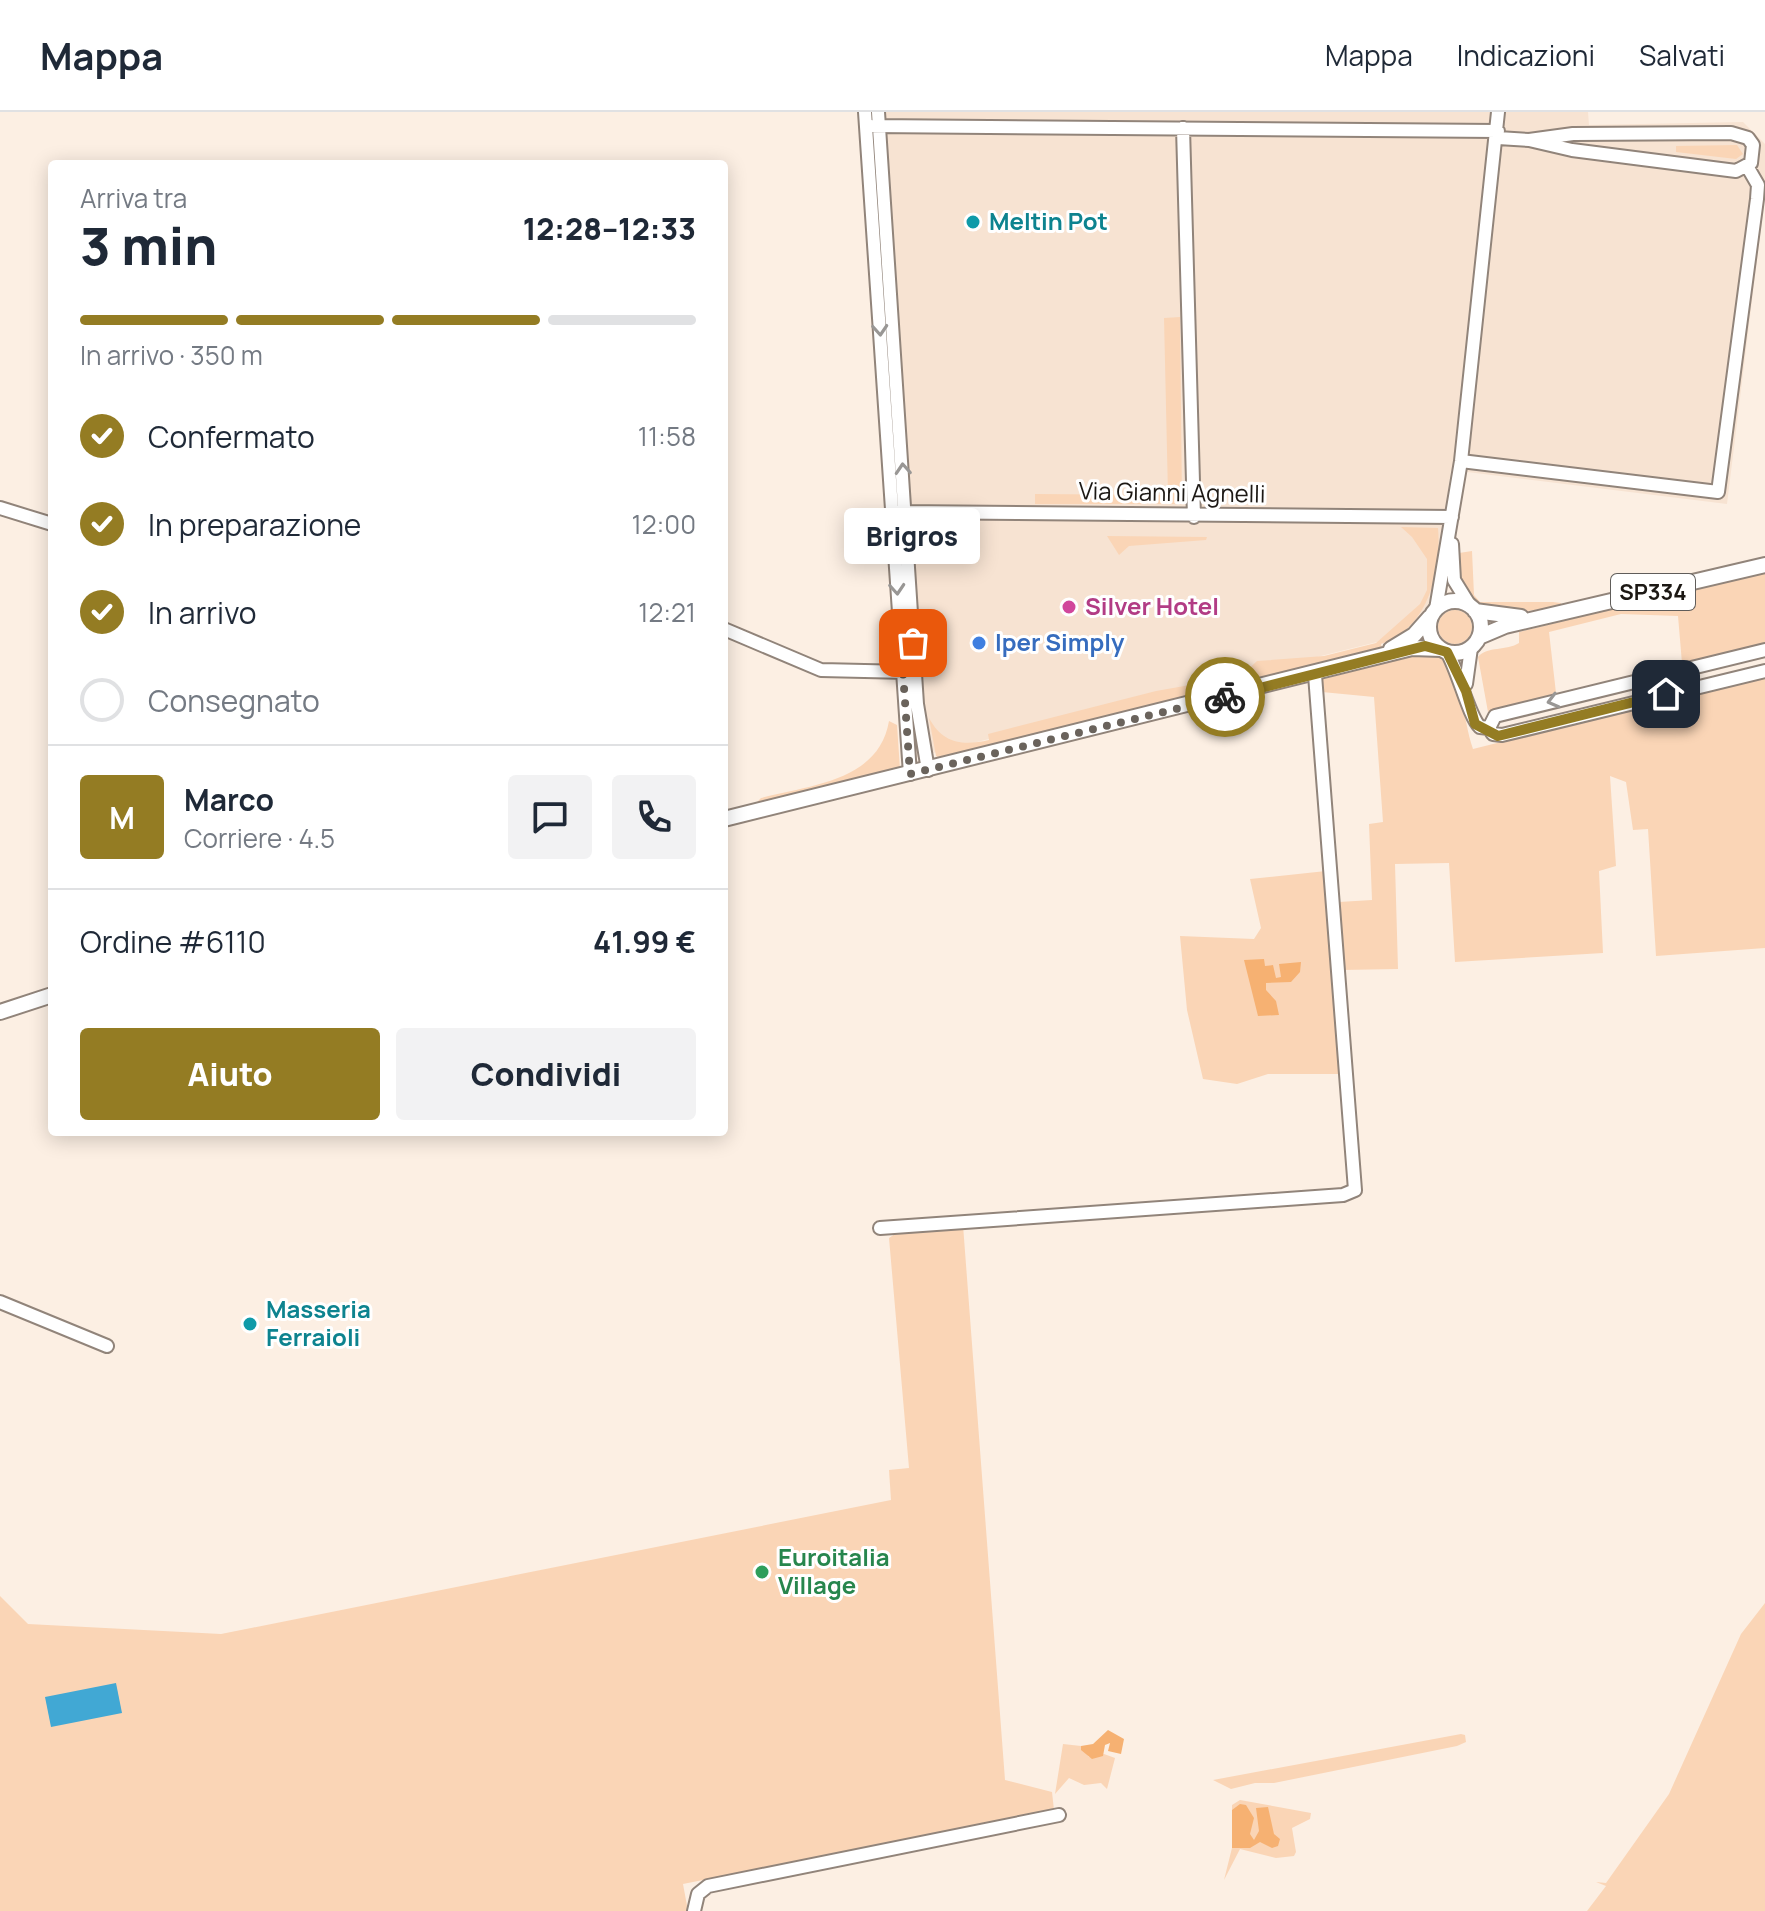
<!DOCTYPE html>
<html lang="it">
<meta charset="utf-8">
<style>
:root{--surface:#fff;--page:#f2f2f3;--text:#1f2937;--muted:#747a83;--line:#e0e1e3;--accent:#947c23}
body{margin:0;font-family:Manrope,sans-serif;background:var(--page);color:var(--text);height:100vh;display:flex;flex-direction:column;font-size:30px;white-space:nowrap}
*{box-sizing:border-box;margin:0}
p{font-size:26px;color:var(--muted)}
.icon{flex:none;width:44px;height:44px;fill:none;stroke:currentColor;stroke-width:2;stroke-linecap:round;stroke-linejoin:round}
.map{position:relative;flex:1;overflow:hidden}
.details{position:absolute;left:48px;top:48px;width:680px;height:976px;display:flex;flex-direction:column;background:var(--surface);border-radius:8px;box-shadow:0 4px 20px #0003}
.details>*{flex:none}
.pin{position:absolute;display:grid;place-items:center;width:68px;height:68px;color:#fff;margin:-34px;border-radius:16px;box-shadow:0 4px 12px #0006}
.courier{position:absolute;display:grid;place-items:center;width:80px;height:80px;margin:-40px;border:6px solid #947c23;border-radius:50%;background:#fff;color:#222;box-shadow:0 2px 10px #0007}
.bubble{position:absolute;height:56px;border-radius:8px;background:var(--surface);box-shadow:0 4px 20px #0003;font-size:26px;font-weight:800;line-height:56px;text-align:center}
.overview em{font-style:normal;font-weight:800}
.overview div{display:flex;flex-direction:column-reverse}
.overview{display:flex;align-items:center;justify-content:space-between;height:136px;padding:0 32px}
h1{font-size:52px;font-weight:800;line-height:60px}
.bar{display:grid;grid-template-columns:repeat(4,1fr);gap:12px 8px;align-content:center;height:96px;padding:0 32px}
.bar i{height:10px;border-radius:6px;background:var(--line)}
.bar .selected{background:var(--accent)}
.bar p{grid-column:span 4}
.line{display:flex;align-items:center;gap:20px;padding:0 32px;border-top:2px solid var(--line)}
.line div{flex:1}
.round{display:grid;place-items:center;flex:none;width:84px;height:84px;border-radius:8px;background:var(--page)}
ol{padding:0 32px;list-style:none}
li{display:flex;align-items:center;gap:24px;height:88px}
li p{margin-inline-start:auto}
li .icon{padding:8px;border-radius:50%;background:var(--accent);color:#fff;stroke-width:4}
li:last-child{color:var(--muted)}
li i{width:44px;height:44px;border:4px solid var(--line);border-radius:50%}
.primary-button{display:flex;gap:16px;margin-top:auto;padding:16px 32px}
.primary-button a{flex:1;height:92px;border-radius:8px;background:var(--accent);color:#fff;font-size:32px;font-weight:800;line-height:92px;text-align:center}
.primary-button a+a{background:var(--page);color:var(--text)}
header{display:flex;align-items:center;gap:48px;box-sizing:border-box;height:112px;padding:0 40px;background:var(--surface);border-bottom:2px solid var(--line)}
header strong{font-size:38px}
nav{display:flex;gap:44px;margin-inline-start:auto;font-size:28px}
.map>svg:first-child{display:block}
.built{fill:#f7e3d2}
.green{fill:#fad5b6}
.forest{fill:#f6b172}
.water{fill:#41a8d4}
.lines{fill:none;stroke-linecap:round;stroke-linejoin:round}
.minor-casing{stroke:#91847a;stroke-width:16}
.major-casing{stroke:#91847a;stroke-width:18}
.minor{stroke:#fff;stroke-width:12}
.major{stroke:#fff;stroke-width:14}
.oneway{stroke:#999795}
.done{stroke:#6a635c;stroke-width:8;stroke-dasharray:0 14.4}
.route{stroke:#947c23;stroke-width:10}
.culture-dot{fill:#0f9aa8;stroke:#fff;stroke-width:3}
.hotel-dot{fill:#d1479c;stroke:#fff;stroke-width:3}
.shop-dot{fill:#3f7fe0;stroke:#fff;stroke-width:3}
.leisure-dot{fill:#2e9e5b;stroke:#fff;stroke-width:3}
.labels{text-anchor:middle;stroke-width:6;stroke-linejoin:round;paint-order:stroke}
.shield{fill:#fff;stroke:#605d5a;stroke-width:2}
.shield-label{font-size:22px;font-weight:bold;fill:#1c1814}
.culture-label{font-size:24px;font-weight:bold;fill:#0d838f;stroke:#fff;text-anchor:start}
.street-label{font-size:24px;fill:#1c1814;stroke:#fff}
.hotel-label{font-size:24px;font-weight:bold;fill:#b23c85;stroke:#fff;text-anchor:start}
.shop-label{font-size:24px;font-weight:bold;fill:#366cbe;stroke:#fff;text-anchor:start}
.leisure-label{font-size:24px;font-weight:bold;fill:#27864d;stroke:#fff;text-anchor:start}
</style>
<header>
<strong>Mappa</strong>
<nav><a>Mappa</a><a>Indicazioni</a><a>Salvati</a></nav>
</header>
<div class="map">
<svg width="1765" height="1799" viewBox="0 0 1765 1799">
<rect width="100%" height="100%" fill="#fcefe3"/>
<path class="built" d="M 861,0 L 1588,0 L 1589,13 L 1743,10 L 1765,32 L 1765,83 L 1727,392 L 1451,358 L 1434,480 L 1423,503 L 1393,526 L 901,649 Z"/>
<path class="green" d="M 1737,33 L 1743,42 L 1736,47 L 1676,40 L 1676,34 Z
M 1180,205 L 1182,392 L 1035,392 L 1035,382 L 1168,383 L 1164,206 Z
M 1401,415 L 1438,416 C 1442,460 1427,518 1381,532 L 1382,536 L 941,647 L 936,644 L 929,606 C 943,632 963,634 989,628 L 988,622 L 1156,579 L 1241,564 L 1257,549 L 1324,544 L 1376,531 L 1420,492 L 1427,478 L 1427,447 L 1412,425 Z
M 1107,424 L 1207,425 L 1206,428 L 1129,434 L 1119,443 Z
M 1472,439 L 1474,483 L 1480,490 L 1553,490 L 1561,491 L 1561,494 C 1525,500 1489,508 1461,478 L 1459,441 Z
M 1765,459 L 1765,532 L 1682,551 L 1678,504 L 1621,502 L 1549,520 L 1556,581 L 1488,600 L 1478,545 C 1487,534 1507,539 1519,531 L 1519,520 Z
M1438 515a17 17 0 1 1 34 0a17 17 0 1 1-34 0Z
M 1434,538 C 1463,558 1462,605 1473,637 L 1765,564 L 1765,836 L 1656,844 L 1648,717 L 1633,718 L 1626,670 L 1610,664 L 1616,754 L 1599,759 L 1603,841 L 1455,850 L 1449,751 L 1395,752 L 1398,857 L 1342,858 L 1335,774 L 1339,790 L 1372,788 L 1369,712 L 1383,710 L 1374,585 L 1322,580 L 1320,568 Z
M 889,609 L 897,613 L 900,657 L 754,693 L 761,686 C 811,673 879,669 889,609 Z
M 1326,759 L 1343,962 L 1268,962 L 1237,972 L 1203,967 L 1187,898 L 1180,824 L 1254,827 L 1261,816 L 1250,767 Z
M 963,1113 L 1005,1668 L 1052,1680 L 1054,1698 L 683,1772 L 688,1799 L 0,1799 L 0,1484 L 28,1512 L 221,1522 L 891,1388 L 889,1358 L 909,1356 L 889,1126 L 898,1120 Z
M 1765,1491 L 1765,1799 L 1587,1799 L 1606,1774 L 1596,1770 L 1606,1771 L 1669,1682 L 1741,1522 Z
M 1461,1622 L 1465,1623 L 1466,1630 L 1457,1634 L 1274,1671 L 1255,1671 L 1231,1677 L 1213,1668 Z
M 1063,1632 L 1081,1634 L 1089,1645 L 1104,1642 L 1115,1646 L 1107,1677 L 1101,1671 L 1084,1673 L 1069,1666 L 1055,1682 Z
M 1240,1688 L 1311,1701 L 1310,1707 L 1292,1716 L 1296,1740 L 1294,1744 L 1276,1746 L 1240,1737 L 1224,1768 L 1232,1736 L 1232,1693 Z"/>
<path class="forest" d="M 1264,847 L 1265,854 L 1273,853 L 1276,866 L 1281,865 L 1279,852 L 1301,850 L 1300,860 L 1291,870 L 1266,871 L 1266,878 L 1276,889 L 1279,903 L 1258,904 L 1244,848 Z
M 1108,1618 L 1124,1627 L 1121,1642 L 1108,1639 L 1110,1631 L 1105,1633 L 1103,1644 L 1092,1647 L 1081,1638 L 1081,1634 L 1093,1632 Z
M 1240,1692 L 1246,1693 L 1254,1706 L 1250,1722 L 1254,1728 L 1259,1719 L 1256,1696 L 1268,1695 L 1274,1722 L 1280,1727 L 1278,1734 L 1272,1736 L 1260,1730 L 1250,1736 L 1232,1736 L 1232,1698 Z"/>
<path class="water" d="M 116,1571 L 122,1601 L 51,1615 L 45,1585 Z"/>
<g class="lines">
<g class="minor-casing">
<path id="minor" d="M 865,0 L 910,662
M 878,0 L 917,592 L 928,658
M 873,14 L 1498,19
M 1183,16 L 1194,405
M 1731,21 L 1748,26 L 1753,33 L 1751,51 L 1736,59 L 1572,38 L 1529,28 L 1573,22 Z
M 1498,26 L 1529,28
M 1461,349 L 1718,380 L 1757,87 L 1758,73 L 1747,54
M 0,396 L 52,412
M 899,400 L 1452,405
M 1452,432 L 1454,468 L 1470,494
M 1436,497 L 1461,349 L 1498,0
M 724,517 L 821,558 L 908,560
M 1765,538 L 1495,604 L 1489,616 L 1493,622 L 1502,623 L 1765,559
M 1447,540 C 1458,558 1469,605 1480,615 L 1489,616
M 1466,572 L 1471,536
M 880,1116 L 1343,1083 L 1355,1078 L 1315,563
M 0,1190 L 107,1234
M 694,1799 L 698,1782 L 708,1774 L 1059,1703"/>
</g>
<g class="major-casing">
<path id="major" d="M1429 515a26 26 0 1 1 52 0a26 26 0 1 1-52 0Z
M 1475,499 L 1521,505
M 1479,525 L 1505,514 L 1765,453
M 1391,537 L 1414,523 L 1430,505
M 724,707 L 1412,536 L 1441,537
M 0,900 L 52,883"/>
</g>
<use href="#minor" class="minor"/>
<use href="#major" class="major"/>
</g>
<defs><path id="oneway-chevron" d="M-2-3.5L2.5 0L-2 3.5" fill="none" stroke-width="1.6" stroke-linecap="round" stroke-linejoin="round" transform="scale(2)"/></defs>
<g class="oneway">
<use href="#oneway-chevron" transform="translate(880 218) rotate(86)"/>
<use href="#oneway-chevron" transform="translate(903 357) rotate(-94)"/>
<use href="#oneway-chevron" transform="translate(897 477) rotate(86)"/>
<use href="#oneway-chevron" transform="translate(1553 589) rotate(165)"/>
</g>
<g class="lines">
<path class="done" d="M 913,531 L 911,502 L 899,503 L 910,662 L 1225,585"/>
<path class="route" d="M 1225,585 L 1425,534 L 1447,540 L 1466,579 L 1475,612 L 1498,624 L 1666,582"/>
</g>
<g class="culture-dot">
<circle cx="973" cy="110" r="8"/>
<circle cx="250" cy="1212" r="8"/>
</g>
<circle class="hotel-dot" cx="1069" cy="495" r="8"/>
<circle class="shop-dot" cx="979" cy="531" r="8"/>
<circle class="leisure-dot" cx="762" cy="1460" r="8"/>
<g class="labels">
<rect class="shield" x="1611" y="462" width="84" height="36" rx="6"/>
<g class="shield-label">
<text x="1653" y="488">SP334</text>
</g>
<g class="culture-label">
<text x="989" y="118">Meltin Pot</text>
<text x="266" y="1206">Masseria<tspan x="266" dy="28">Ferraioli</tspan></text>
</g>
<g class="street-label">
<text transform="translate(1172 381) rotate(1)" y="8">Via Gianni Agnelli</text>
</g>
<g class="hotel-label">
<text x="1085" y="503">Silver Hotel</text>
</g>
<g class="shop-label">
<text x="995" y="539">Iper Simply</text>
</g>
<g class="leisure-label">
<text x="778" y="1454">Euroitalia<tspan x="778" dy="28">Village</tspan></text>
</g>
</g>
</svg>
<div class="pin" style="left:913px;top:531px;background:#ea580c"><svg class="icon" aria-label="bag" viewBox="0 0 24 24"><path d="M5 8h14l-1 12H6zM9 8a3 3 0 0 1 6 0"/></svg></div>
<div class="pin" style="left:1666px;top:582px;background:#1f2937"><svg class="icon" aria-label="home" viewBox="0 0 24 24"><path d="M3 11l9-7 9 7M6 9v11h12V9"/></svg></div>
<div class="courier" style="left:1225px;top:585px"><svg class="icon" aria-label="bike" viewBox="0 0 24 24"><circle cx="6" cy="16" r="4"/><circle cx="18" cy="16" r="4"/><path d="M6 16l4-8h5l3 8M10 8l3 8H6M13 5h3"/></svg></div>
<div class="bubble" style="left:844px;top:396px;width:136px">Brigros</div>
<section class="details">
<div class="overview"><div><h1>3 min</h1><p>Arriva tra</p></div><em>12:28–12:33</em></div>
<div class="bar"><i class="selected"></i><i class="selected"></i><i class="selected"></i><i></i><p>In arrivo · 350 m</p></div>
<ol>
<li><svg class="icon" aria-label="check" viewBox="0 0 24 24"><path d="M5 12l5 5 9-10"/></svg>Confermato<p>11:58</p></li>
<li><svg class="icon" aria-label="check" viewBox="0 0 24 24"><path d="M5 12l5 5 9-10"/></svg>In preparazione<p>12:00</p></li>
<li><svg class="icon" aria-label="check" viewBox="0 0 24 24"><path d="M5 12l5 5 9-10"/></svg>In arrivo<p>12:21</p></li>
<li><i></i>Consegnato</li>
</ol>
<div class="line" style="height:144px"><b class="round" style="background:var(--accent);color:#fff">M</b><div><b>Marco</b><p>Corriere · 4.5</p></div><a class="round"><svg class="icon" aria-label="chat" viewBox="0 0 24 24"><path d="M4 5h16v11H9l-5 4z"/></svg></a><a class="round"><svg class="icon" aria-label="phone" viewBox="0 0 24 24"><path d="M5 4h4l2 5-3 2q2 4 5 5l2-3 5 2v4C11 20 4 13 5 4z"/></svg></a></div>
<div class="line" style="height:104px"><div>Ordine #6110</div><b>41.99 €</b></div>
<div class="primary-button"><a>Aiuto</a><a>Condividi</a></div>
</section>
</div>
